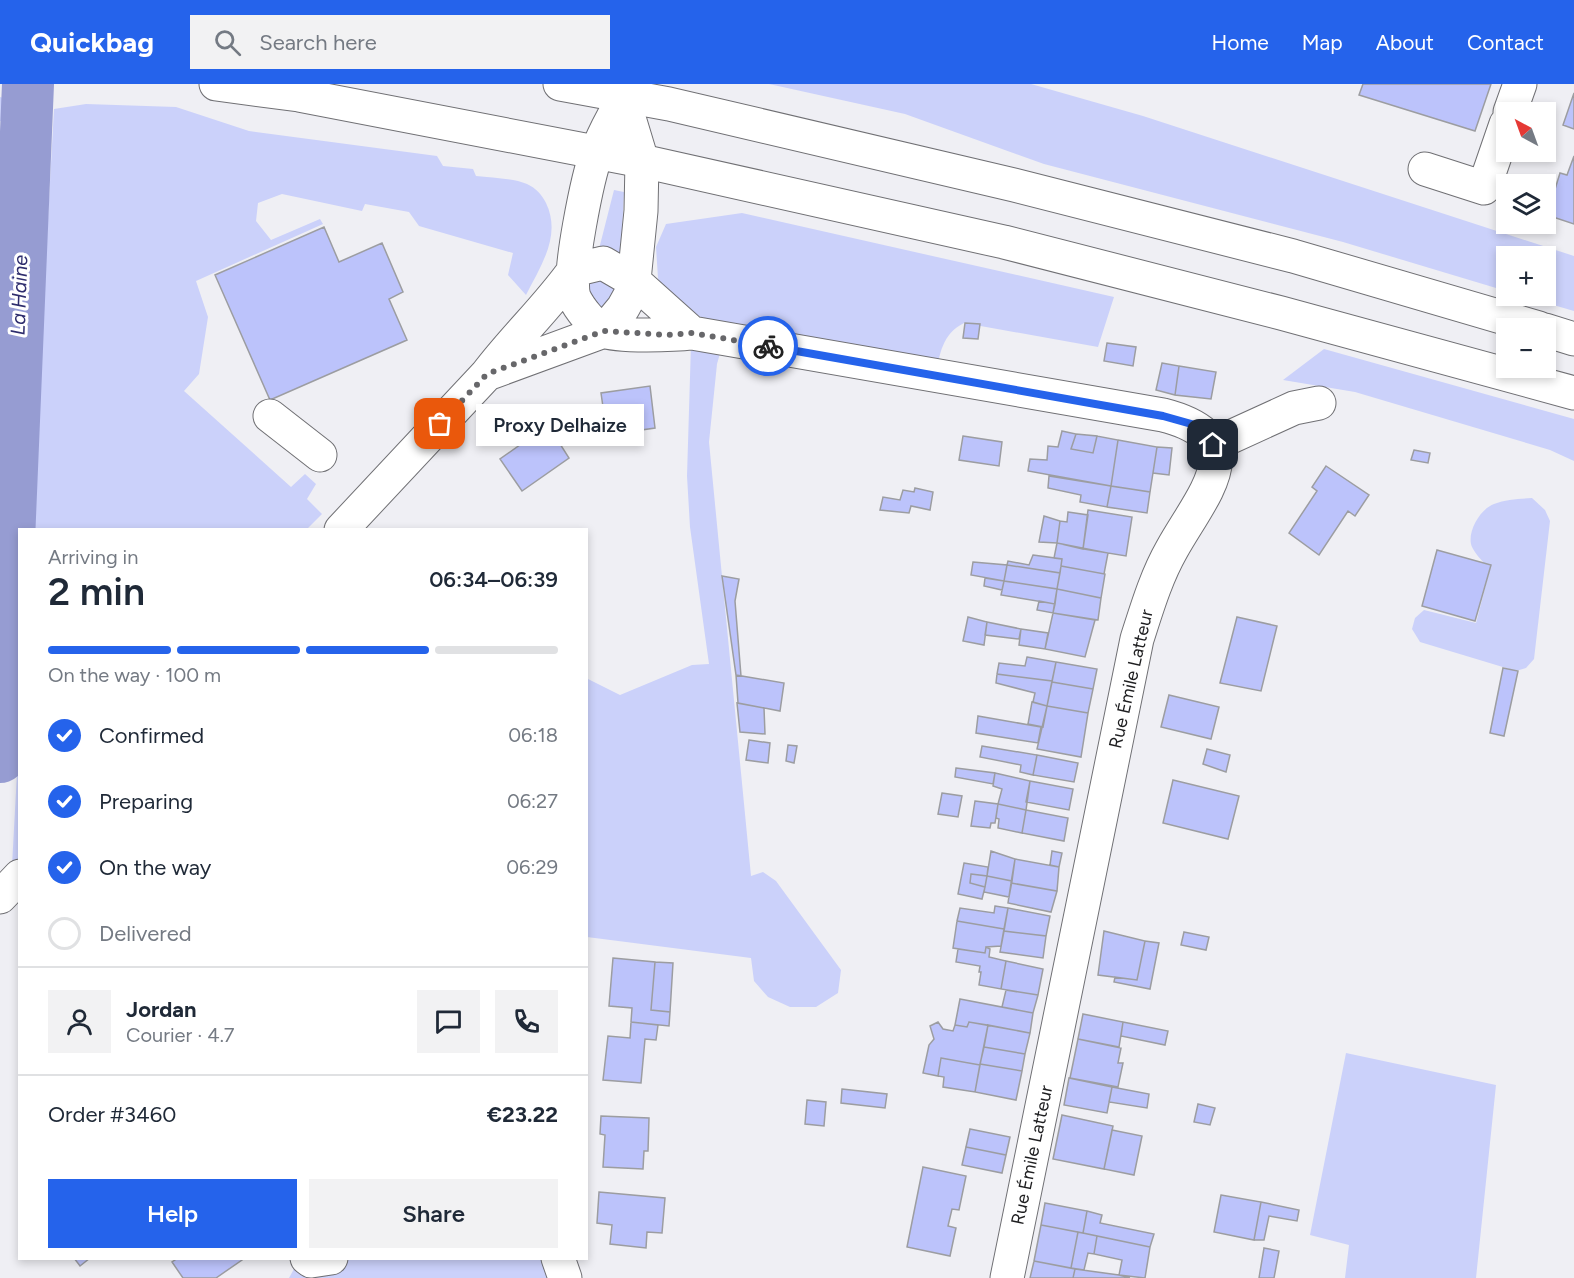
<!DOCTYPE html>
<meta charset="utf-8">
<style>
:root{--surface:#fff;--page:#f2f2f3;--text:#1f2937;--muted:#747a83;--line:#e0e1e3;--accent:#2563eb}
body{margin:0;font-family:Figtree,sans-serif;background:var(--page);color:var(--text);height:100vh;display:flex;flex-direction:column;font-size:22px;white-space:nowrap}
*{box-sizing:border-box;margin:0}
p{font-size:20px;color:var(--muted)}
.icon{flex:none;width:33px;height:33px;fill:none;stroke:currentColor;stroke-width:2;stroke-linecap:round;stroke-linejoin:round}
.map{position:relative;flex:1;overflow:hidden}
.drawer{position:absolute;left:18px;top:444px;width:570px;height:732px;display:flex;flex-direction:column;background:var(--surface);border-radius:0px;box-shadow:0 3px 9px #0003}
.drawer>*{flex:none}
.needle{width:39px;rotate:319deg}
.fabs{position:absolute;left:1496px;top:18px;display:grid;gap:12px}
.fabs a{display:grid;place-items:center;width:60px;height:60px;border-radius:0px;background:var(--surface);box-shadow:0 3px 9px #0003;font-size:30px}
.pin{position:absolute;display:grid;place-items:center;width:51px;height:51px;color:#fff;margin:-26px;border-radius:12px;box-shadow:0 3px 9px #0006}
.courier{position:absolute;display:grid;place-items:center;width:60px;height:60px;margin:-30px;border:4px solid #2563eb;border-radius:50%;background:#fff;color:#222;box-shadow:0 2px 8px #0007}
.bubble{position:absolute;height:42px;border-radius:0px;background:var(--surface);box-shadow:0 3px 9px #0003;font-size:20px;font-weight:600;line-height:42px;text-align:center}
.overview em{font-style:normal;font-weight:600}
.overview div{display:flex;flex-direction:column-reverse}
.overview{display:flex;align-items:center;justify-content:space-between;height:102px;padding:0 30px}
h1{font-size:39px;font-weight:600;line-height:45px}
.bar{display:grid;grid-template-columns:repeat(4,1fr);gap:9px 6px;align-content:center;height:72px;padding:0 30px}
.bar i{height:8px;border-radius:4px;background:var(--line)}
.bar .active{background:var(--accent)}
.bar p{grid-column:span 4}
.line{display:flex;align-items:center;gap:15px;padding:0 30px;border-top:2px solid var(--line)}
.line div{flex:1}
.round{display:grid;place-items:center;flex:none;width:63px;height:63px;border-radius:0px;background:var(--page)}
ol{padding:0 30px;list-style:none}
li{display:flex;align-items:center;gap:18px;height:66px}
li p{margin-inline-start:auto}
li .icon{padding:6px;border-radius:50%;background:var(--accent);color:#fff;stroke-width:4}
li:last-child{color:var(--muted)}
li i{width:33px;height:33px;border:3px solid var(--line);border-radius:50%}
.action{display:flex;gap:12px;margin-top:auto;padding:12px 30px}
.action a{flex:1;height:69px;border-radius:0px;background:var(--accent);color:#fff;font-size:24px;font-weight:600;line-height:69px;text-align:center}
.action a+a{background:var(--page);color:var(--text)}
header{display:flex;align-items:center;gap:36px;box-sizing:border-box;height:84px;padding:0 30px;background:var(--accent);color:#fff}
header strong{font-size:28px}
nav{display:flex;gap:33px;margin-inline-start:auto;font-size:21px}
.search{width:420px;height:54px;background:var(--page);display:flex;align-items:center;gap:15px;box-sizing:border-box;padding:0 21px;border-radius:0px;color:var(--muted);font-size:22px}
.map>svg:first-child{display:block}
.green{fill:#cbd1fa}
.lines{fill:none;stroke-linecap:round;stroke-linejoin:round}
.river{stroke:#969cd2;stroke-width:52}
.building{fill:#bcc3fb;stroke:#9c9da1;stroke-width:1.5}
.minor-casing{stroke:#707074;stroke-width:35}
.highway-casing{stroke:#707074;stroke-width:35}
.minor{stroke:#fff;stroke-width:33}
.highway{stroke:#fff;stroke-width:33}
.done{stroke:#67676a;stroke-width:6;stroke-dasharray:0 10.8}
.route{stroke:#2563eb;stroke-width:8}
.labels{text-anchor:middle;stroke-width:6;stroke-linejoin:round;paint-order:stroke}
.street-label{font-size:18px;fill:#1e1e20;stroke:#fff}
.water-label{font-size:20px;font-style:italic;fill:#2e2d6d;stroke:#fff}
</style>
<header>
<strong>Quickbag</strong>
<div class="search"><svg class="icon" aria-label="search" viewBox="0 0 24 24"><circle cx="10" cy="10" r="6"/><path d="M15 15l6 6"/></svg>Search here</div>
<nav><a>Home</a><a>Map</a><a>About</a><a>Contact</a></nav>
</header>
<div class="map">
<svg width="1574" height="1194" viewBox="0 0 1574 1194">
<rect width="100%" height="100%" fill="#efeff4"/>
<path class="green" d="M 769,0 L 1031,0 L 1143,32 L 1574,172 L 1574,227 L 1522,212 L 1545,212 L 1545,172 L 1506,172 L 1506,207 L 1343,158 L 1044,80 L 905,30 Z
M 0,13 L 4,14 L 18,39 L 0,37 Z
M 86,20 L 176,23 L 249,47 L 437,72 L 443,82 L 473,85 L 476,92 C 492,94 513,94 527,100 C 536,104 542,111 546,119 C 562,152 540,183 526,211 L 508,191 L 513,169 L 419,142 L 409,128 L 365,120 L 362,127 L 282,110 L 258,119 L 256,137 L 271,156 L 320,135 L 323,140 L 196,197 L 208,233 L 199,290 L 184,307 L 291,403 L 305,390 L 316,400 L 307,415 L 322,430 L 307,445 L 31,445 L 54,25 Z
M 614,106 L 624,108 L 621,169 L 599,165 Z
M 742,129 L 1114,213 L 1098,263 L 964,239 C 942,250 940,270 935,292 L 701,233 L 676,219 L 665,212 L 658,194 L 656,163 L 666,140 Z
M 592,191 L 619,202 L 604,223 L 599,223 L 585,200 Z
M 0,245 L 7,247 L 0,396 Z
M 724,255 L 717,280 L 709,358 L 751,792 L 763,788 L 776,797 L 841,886 L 838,909 L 816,923 L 790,923 L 768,913 L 754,897 L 751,874 L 587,853 L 586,594 L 620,611 L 692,581 L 709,580 L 690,443 L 687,392 L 691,260 Z
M 1324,265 L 1574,335 L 1574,377 L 1550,366 L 1355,308 L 1283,296 Z
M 1532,414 L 1545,426 L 1550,437 L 1534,575 L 1526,584 L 1516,587 L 1420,558 L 1412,545 L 1415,534 L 1424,526 L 1476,539 L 1490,485 C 1484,479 1476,471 1472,463 C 1466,449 1480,425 1494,420 C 1506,415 1519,415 1532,414 Z
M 19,651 L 19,792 L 11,801 Z
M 1346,969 L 1496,1001 L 1476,1194 L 1345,1194 L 1349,1161 L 1310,1151 Z
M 300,1174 L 558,1175 L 565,1194 L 289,1194 Z"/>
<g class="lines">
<path class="river" d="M 0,673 L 28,0"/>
</g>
<path class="building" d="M 1363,0 L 1491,0 L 1475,47 L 1359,11 Z
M 1574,9 L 1574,45 L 1563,41 Z
M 1574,72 L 1574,140 L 1547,131 L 1560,89 L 1567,91 Z
M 324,143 L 339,178 L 382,159 L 403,208 L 389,215 L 407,256 L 270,316 L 215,191 Z
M 965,239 L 980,240 L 978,255 L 963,254 Z
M 1107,259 L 1136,263 L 1133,282 L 1104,277 Z
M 1162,279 L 1179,282 L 1175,311 L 1156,306 Z
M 1179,282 L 1216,288 L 1211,315 L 1175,311 Z
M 650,302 L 655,344 L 607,351 L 601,309 Z
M 548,341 L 569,374 L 522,407 L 500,375 Z
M 1062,347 L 1076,350 L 1071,365 L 1093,369 L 1097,352 L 1118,356 L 1111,402 L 1028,387 L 1030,375 L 1047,376 L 1048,362 L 1058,363 Z
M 1076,350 L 1097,352 L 1093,369 L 1071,365 Z
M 963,352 L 1002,358 L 999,382 L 959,376 Z
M 1118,356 L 1157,363 L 1150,408 L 1111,402 Z
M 1157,363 L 1172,364 L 1169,391 L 1153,389 Z
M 1414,366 L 1430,369 L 1428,379 L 1411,376 Z
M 1326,382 L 1369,411 L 1355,432 L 1348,427 L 1319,471 L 1289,449 L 1317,407 L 1312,403 Z
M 1049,392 L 1111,402 L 1107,423 L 1080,418 L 1081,411 L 1048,404 Z
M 1111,402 L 1150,408 L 1147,429 L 1107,423 Z
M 915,404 L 933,408 L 930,426 L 911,422 L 909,429 L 880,426 L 883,413 L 900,416 L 903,406 L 914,408 Z
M 1088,426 L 1132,433 L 1126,472 L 1083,465 Z
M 1068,428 L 1088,431 L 1083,465 L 1057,459 L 1060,437 L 1067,438 Z
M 1044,432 L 1060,437 L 1057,459 L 1039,458 Z
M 1057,459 L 1108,469 L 1104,490 L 1061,482 L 1062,475 L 1054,474 Z
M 1437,466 L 1491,481 L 1475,537 L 1422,522 Z
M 1033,471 L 1062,475 L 1060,489 L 1007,481 L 1008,477 L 1029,481 Z
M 973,478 L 1007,481 L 1004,497 L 971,491 Z
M 1007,481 L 1060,489 L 1057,505 L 1004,497 Z
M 1061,482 L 1105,490 L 1101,514 L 1057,505 Z
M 722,492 L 739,495 L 735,517 L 741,592 L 736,591 Z
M 985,494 L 1004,497 L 1002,506 L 984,502 Z
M 1004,497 L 1057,505 L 1055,520 L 1001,511 Z
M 1057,505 L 1101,514 L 1098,536 L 1053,529 Z
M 1039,517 L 1055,520 L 1053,529 L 1037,526 Z
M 1053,529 L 1095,536 L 1085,573 L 1045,565 Z
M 968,533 L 987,538 L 984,561 L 963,557 Z
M 1237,533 L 1277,542 L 1261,607 L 1220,599 Z
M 987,538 L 1021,545 L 1019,555 L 985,551 Z
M 1021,545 L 1048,549 L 1045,565 L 1019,561 Z
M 1027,573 L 1056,578 L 1052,597 L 997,590 L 999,579 L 1025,582 Z
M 1056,578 L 1097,585 L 1093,605 L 1052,598 Z
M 1503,584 L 1518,587 L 1504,652 L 1490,649 Z
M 997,590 L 1052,597 L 1047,622 L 1033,618 L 1035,609 L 996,599 Z
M 736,591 L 784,599 L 780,627 L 738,619 Z
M 1052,598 L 1093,605 L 1088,629 L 1047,622 Z
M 1169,611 L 1219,623 L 1211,655 L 1161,643 Z
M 1032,618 L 1047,622 L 1043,643 L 1028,640 Z
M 737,619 L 764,624 L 765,650 L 740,648 Z
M 1047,622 L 1088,629 L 1081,673 L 1037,665 Z
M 978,632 L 1041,643 L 1038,659 L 976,649 Z
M 749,656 L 770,659 L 768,679 L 746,676 Z
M 788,661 L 797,662 L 794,679 L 786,677 Z
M 982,662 L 1037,671 L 1033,691 L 1020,688 L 1021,681 L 980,673 Z
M 1207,665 L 1230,671 L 1226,688 L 1203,680 Z
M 1037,671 L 1078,679 L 1074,698 L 1033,691 Z
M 956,684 L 995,689 L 993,700 L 955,693 Z
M 995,689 L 1030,697 L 1026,726 L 998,720 L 1002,705 L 993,702 Z
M 1173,696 L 1239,712 L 1228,755 L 1163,739 Z
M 1030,697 L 1073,705 L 1069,726 L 1026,718 Z
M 942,709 L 962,712 L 958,733 L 938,730 Z
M 975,717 L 998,720 L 995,739 L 991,739 L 990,744 L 971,742 Z
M 998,720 L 1026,726 L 1022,749 L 998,744 L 999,735 L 996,734 Z
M 1026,726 L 1068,734 L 1064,757 L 1022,749 Z
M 991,767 L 1015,775 L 1012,797 L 987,792 Z
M 1052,767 L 1062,769 L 1059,783 L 1050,781 Z
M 1015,775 L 1059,783 L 1057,807 L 1011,799 Z
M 964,779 L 988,783 L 987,792 L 971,790 L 970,799 L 985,803 L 982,815 L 958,810 Z
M 971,790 L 987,792 L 985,803 L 970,799 Z
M 987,792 L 1012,797 L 1009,813 L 984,808 Z
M 1011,799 L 1057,807 L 1051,828 L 1008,819 Z
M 995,822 L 1008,824 L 1004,845 L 957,837 L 960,824 L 994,829 Z
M 1008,824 L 1050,832 L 1046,852 L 1004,847 Z
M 957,837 L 1004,845 L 1001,862 L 986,863 L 985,869 L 953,864 Z
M 1004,847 L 1046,852 L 1043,874 L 1000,868 Z
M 1104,847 L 1145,857 L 1137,896 L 1098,891 Z
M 1184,848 L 1209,853 L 1206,866 L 1181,861 Z
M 1145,857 L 1159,859 L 1150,905 L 1114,898 L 1115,893 L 1137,896 Z
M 986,863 L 990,865 L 989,873 L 1006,877 L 1001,905 L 979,901 L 981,888 L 979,888 L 980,882 L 956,878 L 958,865 L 985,869 Z
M 613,874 L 655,878 L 651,926 L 670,928 L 669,942 L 631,938 L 632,924 L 609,922 Z
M 1006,877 L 1043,885 L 1038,911 L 1001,905 Z
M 655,878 L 673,879 L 670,928 L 651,926 Z
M 1006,906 L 1038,911 L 1033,929 L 1002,923 Z
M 960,915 L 1033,929 L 1030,949 L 969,938 L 967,943 L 955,941 Z
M 1083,930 L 1123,938 L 1119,963 L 1078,955 Z
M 631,938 L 658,941 L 656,956 L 645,955 L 641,999 L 603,996 L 608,952 L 630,954 Z
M 938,938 L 943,945 L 953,947 L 955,941 L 967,943 L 969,938 L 988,941 L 980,981 L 941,974 L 938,992 L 923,989 L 929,961 L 934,955 L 930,942 Z
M 1123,938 L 1168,947 L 1165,961 L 1121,952 Z
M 988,941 L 1030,949 L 1025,970 L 984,963 Z
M 1078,955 L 1121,964 L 1118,979 L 1123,979 L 1118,1003 L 1070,994 Z
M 984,963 L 1025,970 L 1022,987 L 980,980 Z
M 941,974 L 980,981 L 975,1008 L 943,1003 L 944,993 L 938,992 Z
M 980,980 L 1022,987 L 1016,1016 L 975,1008 Z
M 1069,994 L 1112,1003 L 1107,1029 L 1064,1021 Z
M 1112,1003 L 1149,1010 L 1147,1024 L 1109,1018 Z
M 842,1005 L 887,1010 L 885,1024 L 841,1019 Z
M 807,1016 L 826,1018 L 824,1042 L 805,1040 Z
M 1198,1020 L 1215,1024 L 1210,1041 L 1194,1038 Z
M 1062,1031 L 1113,1042 L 1104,1085 L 1053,1075 Z
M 601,1032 L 649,1034 L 648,1067 L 644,1067 L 643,1085 L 603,1083 L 605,1051 L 600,1050 Z
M 970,1045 L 1010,1053 L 1006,1071 L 966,1063 Z
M 1112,1046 L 1142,1052 L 1134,1091 L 1104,1085 Z
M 966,1063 L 1006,1071 L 1002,1089 L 962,1081 Z
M 923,1083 L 966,1092 L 959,1126 L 952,1125 L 948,1142 L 956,1144 L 950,1172 L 907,1163 Z
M 599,1108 L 665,1114 L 662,1149 L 647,1148 L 646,1164 L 610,1160 L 612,1141 L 597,1139 Z
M 1221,1111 L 1261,1118 L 1254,1156 L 1214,1148 Z
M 1261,1118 L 1299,1126 L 1297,1137 L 1269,1132 L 1264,1156 L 1254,1156 Z
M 1045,1119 L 1087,1127 L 1083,1149 L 1041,1141 Z
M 1087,1127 L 1102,1131 L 1100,1139 L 1154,1150 L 1150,1163 L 1083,1149 Z
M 1041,1141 L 1078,1148 L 1071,1184 L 1034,1177 Z
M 1078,1148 L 1097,1152 L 1094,1170 L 1088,1169 L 1084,1186 L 1071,1184 Z
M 1097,1152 L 1150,1163 L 1145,1194 L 1119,1191 L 1122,1176 L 1094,1170 Z
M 1264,1164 L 1279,1167 L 1274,1194 L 1259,1194 Z
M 74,1174 L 90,1174 L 80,1182 Z
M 178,1174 L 241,1174 L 242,1176 L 216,1194 L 183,1194 L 172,1178 Z
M 1034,1177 L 1075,1185 L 1073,1194 L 1030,1194 Z
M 1075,1185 L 1119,1191 L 1130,1194 L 1073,1194 Z"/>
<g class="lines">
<g class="minor-casing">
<path id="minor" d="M 623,14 C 615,31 603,49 597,68 C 588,91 567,192 574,213 C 579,224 593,242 604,247 C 617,253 676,251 692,249 L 1163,331 C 1257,355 1202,411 1172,465 C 1156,493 1147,524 1137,555 L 1007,1194
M 1510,28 L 1520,0
M 1425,85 L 1484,104 L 1506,40
M 574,186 L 603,179 L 634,197 L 692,249
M 487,290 L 604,247 L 623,224 L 633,206 L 641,127 L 642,77 L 623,14 L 623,2
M 270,332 L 320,371
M 1213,361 L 1294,324 L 1319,319
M 341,446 L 487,290 C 514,254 548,223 574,186
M 0,813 L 20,792
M 307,1174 L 311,1177 L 331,1174
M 558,1174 L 565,1194"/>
</g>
<g class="highway-casing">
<path id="highway" d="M 216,0 L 299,11 L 642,77 L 1004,158 L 1281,229 L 1574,309
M 560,0 L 669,20 L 1014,101 L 1293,172 L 1539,244
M 1545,246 L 1574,255"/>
</g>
<use href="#minor" class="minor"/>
<use href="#highway" class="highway"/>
</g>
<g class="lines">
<path class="done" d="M 440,340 L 487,290 L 604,247 L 668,251 L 692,249 L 768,262"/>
<path class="route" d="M 768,262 L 1163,332 L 1195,341 L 1213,361"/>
</g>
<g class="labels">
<g class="street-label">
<text transform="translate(1131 595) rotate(-77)" y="6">Rue Émile Latteur</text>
<text transform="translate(1032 1071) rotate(-78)" y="6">Rue Émile Latteur</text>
</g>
<g class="water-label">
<text transform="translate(19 211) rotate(-88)" y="7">La Haine</text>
</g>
</g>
</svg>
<div class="fabs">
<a><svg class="needle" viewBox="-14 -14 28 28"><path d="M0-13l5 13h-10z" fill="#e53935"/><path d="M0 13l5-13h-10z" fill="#747a83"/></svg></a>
<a><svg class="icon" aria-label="layers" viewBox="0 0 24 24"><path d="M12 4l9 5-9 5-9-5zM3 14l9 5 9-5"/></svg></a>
<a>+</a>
<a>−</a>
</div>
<div class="pin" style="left:440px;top:340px;background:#ea580c"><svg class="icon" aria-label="bag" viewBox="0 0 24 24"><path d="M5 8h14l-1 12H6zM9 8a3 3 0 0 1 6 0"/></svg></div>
<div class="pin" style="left:1213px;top:361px;background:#1f2937"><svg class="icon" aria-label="home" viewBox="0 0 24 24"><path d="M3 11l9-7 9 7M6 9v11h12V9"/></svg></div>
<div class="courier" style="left:768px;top:262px"><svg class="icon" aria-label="bike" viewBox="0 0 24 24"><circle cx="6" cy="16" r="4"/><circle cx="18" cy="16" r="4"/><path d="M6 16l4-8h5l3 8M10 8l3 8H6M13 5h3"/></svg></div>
<div class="bubble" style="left:476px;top:320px;width:168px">Proxy Delhaize</div>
<section class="drawer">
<div class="overview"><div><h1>2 min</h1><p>Arriving in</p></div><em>06:34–06:39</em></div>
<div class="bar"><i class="active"></i><i class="active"></i><i class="active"></i><i></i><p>On the way · 100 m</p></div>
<ol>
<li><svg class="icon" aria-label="check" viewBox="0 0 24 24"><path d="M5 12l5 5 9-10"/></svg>Confirmed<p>06:18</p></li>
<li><svg class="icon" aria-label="check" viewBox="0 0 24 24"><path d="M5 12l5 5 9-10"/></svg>Preparing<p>06:27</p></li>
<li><svg class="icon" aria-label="check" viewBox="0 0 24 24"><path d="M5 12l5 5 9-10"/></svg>On the way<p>06:29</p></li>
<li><i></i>Delivered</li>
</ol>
<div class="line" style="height:108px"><a class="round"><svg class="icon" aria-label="person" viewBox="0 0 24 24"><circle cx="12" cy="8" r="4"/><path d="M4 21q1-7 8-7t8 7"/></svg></a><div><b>Jordan</b><p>Courier · 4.7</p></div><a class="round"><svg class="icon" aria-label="chat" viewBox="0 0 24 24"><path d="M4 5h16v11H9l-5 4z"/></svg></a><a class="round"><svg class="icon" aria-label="phone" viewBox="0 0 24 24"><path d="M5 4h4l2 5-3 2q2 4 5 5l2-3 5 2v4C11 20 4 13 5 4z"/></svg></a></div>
<div class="line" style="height:78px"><div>Order #3460</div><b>€23.22</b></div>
<div class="action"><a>Help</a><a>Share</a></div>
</section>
</div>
